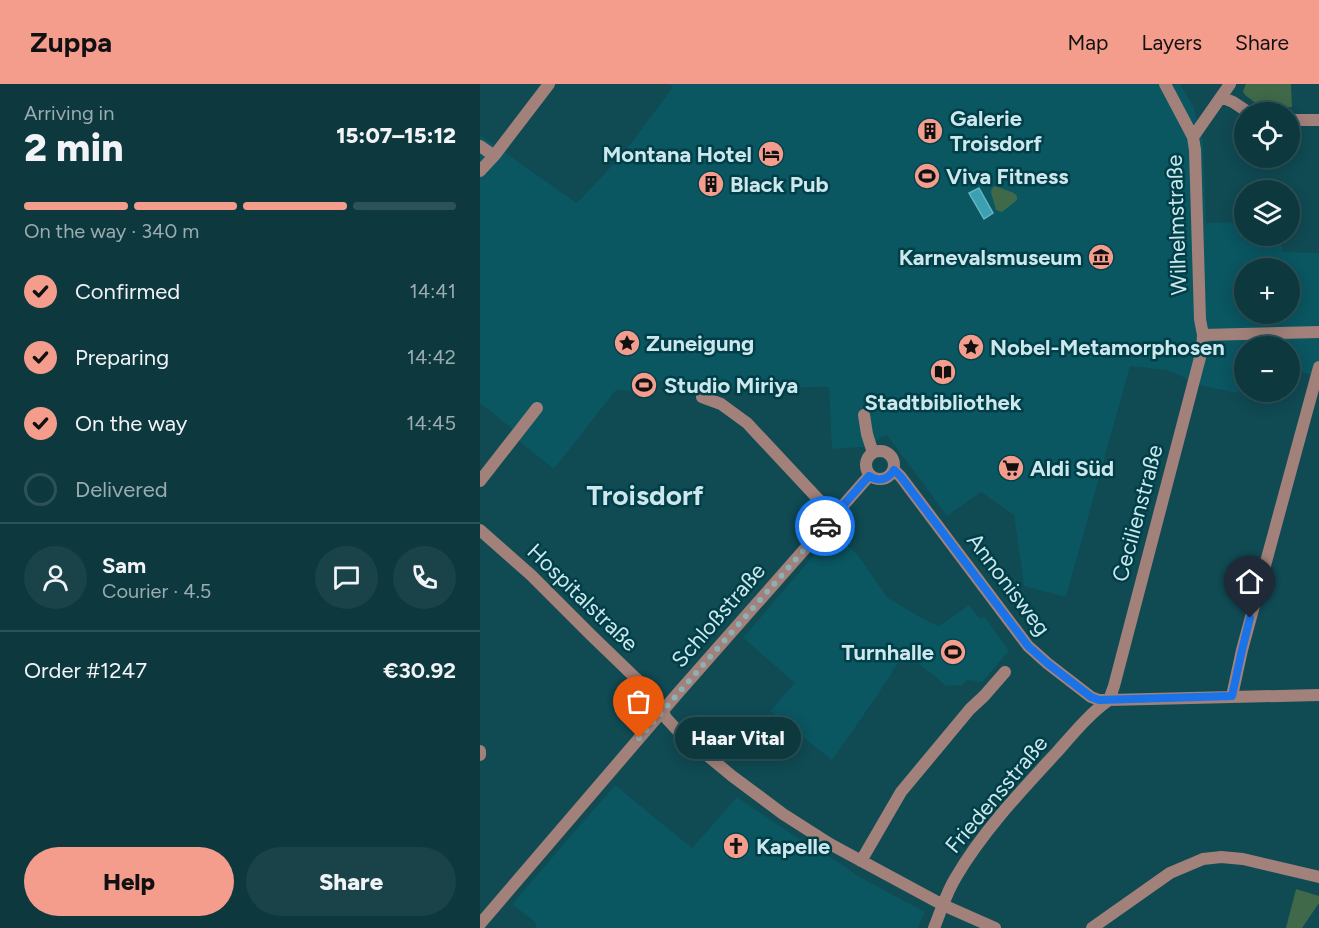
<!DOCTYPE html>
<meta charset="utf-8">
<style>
:root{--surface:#0c383e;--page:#1a4349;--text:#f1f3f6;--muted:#9aacb0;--line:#2c5258;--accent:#f49d8d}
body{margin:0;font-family:Figtree,sans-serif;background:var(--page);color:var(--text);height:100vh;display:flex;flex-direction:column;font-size:22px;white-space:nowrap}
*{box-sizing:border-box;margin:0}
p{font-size:20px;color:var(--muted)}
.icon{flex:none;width:33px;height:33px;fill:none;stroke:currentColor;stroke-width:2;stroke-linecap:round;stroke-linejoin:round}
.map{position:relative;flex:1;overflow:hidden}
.side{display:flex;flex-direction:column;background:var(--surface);width:480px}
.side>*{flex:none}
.buttons{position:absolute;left:754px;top:18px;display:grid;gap:12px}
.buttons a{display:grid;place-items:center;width:66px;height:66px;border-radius:50%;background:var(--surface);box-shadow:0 3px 15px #0003,0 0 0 2px var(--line);font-size:30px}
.pin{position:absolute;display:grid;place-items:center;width:51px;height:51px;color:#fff;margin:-62px -26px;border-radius:50% 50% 50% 0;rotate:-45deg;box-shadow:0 0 6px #0007}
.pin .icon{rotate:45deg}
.courier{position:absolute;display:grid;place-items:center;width:60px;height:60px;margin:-30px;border:4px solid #1a73e8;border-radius:50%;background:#fff;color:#222;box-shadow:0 2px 8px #0007}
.bubble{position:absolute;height:42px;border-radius:21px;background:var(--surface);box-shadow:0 3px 15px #0003,0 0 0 2px var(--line);font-size:20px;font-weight:800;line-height:42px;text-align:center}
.headline em{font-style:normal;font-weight:800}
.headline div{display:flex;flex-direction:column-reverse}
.headline{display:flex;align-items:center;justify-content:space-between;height:102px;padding:0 24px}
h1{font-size:39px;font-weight:800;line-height:45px}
.bar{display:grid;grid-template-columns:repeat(4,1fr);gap:9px 6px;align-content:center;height:72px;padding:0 24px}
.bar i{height:8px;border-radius:4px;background:var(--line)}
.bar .selected{background:var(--accent)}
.bar p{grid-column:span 4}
.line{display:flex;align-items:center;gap:15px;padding:0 24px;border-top:2px solid var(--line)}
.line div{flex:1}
.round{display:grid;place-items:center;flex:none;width:63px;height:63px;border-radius:32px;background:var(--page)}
ol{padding:0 24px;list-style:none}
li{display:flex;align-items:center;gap:18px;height:66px}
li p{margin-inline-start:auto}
li .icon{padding:6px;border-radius:50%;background:var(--accent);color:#111;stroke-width:4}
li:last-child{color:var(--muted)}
li i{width:33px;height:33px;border:3px solid var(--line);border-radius:50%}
.primary-button{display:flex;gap:12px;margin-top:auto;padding:12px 24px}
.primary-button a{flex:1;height:69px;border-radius:36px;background:var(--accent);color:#111;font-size:24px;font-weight:800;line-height:69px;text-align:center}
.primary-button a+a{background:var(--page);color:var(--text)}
header{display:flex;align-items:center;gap:36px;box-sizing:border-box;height:84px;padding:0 30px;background:var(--accent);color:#111}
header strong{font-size:28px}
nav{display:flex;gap:33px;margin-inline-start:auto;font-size:21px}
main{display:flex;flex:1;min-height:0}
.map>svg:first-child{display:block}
.built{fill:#0a5661;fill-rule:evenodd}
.green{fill:#3f6949}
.water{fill:#3ba0b1;stroke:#67b5c3;stroke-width:1.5}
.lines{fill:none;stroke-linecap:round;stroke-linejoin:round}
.street{stroke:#a2817a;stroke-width:12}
.done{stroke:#8bb0b7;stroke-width:6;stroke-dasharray:0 10.8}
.route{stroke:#1a73e8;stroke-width:8}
.labels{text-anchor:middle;stroke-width:5;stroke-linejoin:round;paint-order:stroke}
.poi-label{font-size:22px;font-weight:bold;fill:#cde7ed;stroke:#003f48;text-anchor:start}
.street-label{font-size:22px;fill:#cde7ed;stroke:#003f48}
.district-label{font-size:28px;font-weight:bold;fill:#cde7ed;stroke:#003f48}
</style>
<header>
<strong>Zuppa</strong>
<nav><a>Map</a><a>Layers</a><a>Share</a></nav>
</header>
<main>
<section class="side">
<div class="headline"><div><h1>2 min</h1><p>Arriving in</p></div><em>15:07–15:12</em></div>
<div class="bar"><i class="selected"></i><i class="selected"></i><i class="selected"></i><i></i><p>On the way · 340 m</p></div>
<ol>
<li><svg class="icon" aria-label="check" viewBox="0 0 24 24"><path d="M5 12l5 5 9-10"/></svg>Confirmed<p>14:41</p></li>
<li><svg class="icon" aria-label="check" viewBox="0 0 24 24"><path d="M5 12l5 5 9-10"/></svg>Preparing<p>14:42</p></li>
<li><svg class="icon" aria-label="check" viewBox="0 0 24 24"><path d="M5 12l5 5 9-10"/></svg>On the way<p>14:45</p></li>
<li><i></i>Delivered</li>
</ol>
<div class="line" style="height:108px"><a class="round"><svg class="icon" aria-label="person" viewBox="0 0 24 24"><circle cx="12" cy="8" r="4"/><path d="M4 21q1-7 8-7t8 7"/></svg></a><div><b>Sam</b><p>Courier · 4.5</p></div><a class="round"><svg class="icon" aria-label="chat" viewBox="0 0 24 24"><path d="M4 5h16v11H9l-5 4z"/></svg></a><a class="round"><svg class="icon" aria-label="phone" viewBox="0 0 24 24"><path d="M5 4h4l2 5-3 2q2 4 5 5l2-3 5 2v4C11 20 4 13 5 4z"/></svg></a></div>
<div class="line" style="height:78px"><div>Order #1247</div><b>€30.92</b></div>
<div class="primary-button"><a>Help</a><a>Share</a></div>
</section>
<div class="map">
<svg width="839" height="844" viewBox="0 0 839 844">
<rect width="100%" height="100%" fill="#104a53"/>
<path class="built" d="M 189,0 L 700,0 L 714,24 L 723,57 L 726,139 L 765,138 L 765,152 L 801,152 L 802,168 L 839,169 L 839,293 L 810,285 L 810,262 L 765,262 L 765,287 L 763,288 L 758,309 L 723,302 L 687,286 L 650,282 L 586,513 L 544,502 L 534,431 L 501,408 L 467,432 L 407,351 L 383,363 L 352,365 L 349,303 L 242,304 L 178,297 L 172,308 L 136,306 L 74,385 L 41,359 L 30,343 L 0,319 L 0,51 L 97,119 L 142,71 L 193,3 ZM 765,184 L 810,184 L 810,230 L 765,230 Z
M 353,449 L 377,470 L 408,514 L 449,538 L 459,542 L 489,521 L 500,535 L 504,532 L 529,567 L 502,598 L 487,596 L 482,601 L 466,602 L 425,568 L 395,615 L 352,676 L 290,627 L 315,599 L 263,554 Z
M 135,701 L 212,764 L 257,713 L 312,750 L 360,779 L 376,791 L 445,828 L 438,844 L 57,844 L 55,838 L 32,820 Z"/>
<path class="green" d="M 766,0 L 811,0 L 812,23 L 782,24 L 765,11 L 763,7 Z
M 515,102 L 534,109 L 537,112 L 537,116 L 522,128 L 516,126 L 511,108 L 512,104 Z
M 816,805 L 839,812 L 839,819 L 822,844 L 806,844 Z"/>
<path class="water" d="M 499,104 L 513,129 L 504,135 L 489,109 Z"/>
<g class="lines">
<path class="street" d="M 741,13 L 753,18 L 768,28
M 810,36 L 839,36
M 713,53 L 750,0
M 0,62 L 14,72
M 0,87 L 14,72 L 69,0
M 723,251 L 839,248
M 222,313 L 241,320 L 267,339 L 353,431
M 384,331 L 387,350 L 393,369
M386 381a14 14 0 1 1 28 0a14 14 0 1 1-28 0Z
M 414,386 L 421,393 L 548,562 L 567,579 L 611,613 L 619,616 L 629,616 L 839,611
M 0,397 L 57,324
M 0,446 L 51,491 L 111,551 L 168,606 L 177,616 L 186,634 L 198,647 L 252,692 L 303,730 L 350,760 L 463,821 L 515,844
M 752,612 L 762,566 L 839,283
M 629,616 L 634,602 L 722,266 L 723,251 L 720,235 L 715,66 L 713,53 L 685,0
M 0,667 L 0,671
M 381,777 L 421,708 L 490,625 L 504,612 L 525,588
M 0,840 L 198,609 L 389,392
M 454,844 C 461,827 466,809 476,793 C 503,747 541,707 577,668 C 592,651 610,629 629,616
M 612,844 L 690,789 L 723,775 L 741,773 L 763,775 L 839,793"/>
</g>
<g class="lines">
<path class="done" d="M 159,654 L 345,442"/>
<path class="route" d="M 345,442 L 389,392 C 399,398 408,396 414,386 L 421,393 L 548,562 L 567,579 L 611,613 L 619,616 L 752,612 L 762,566 L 770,534"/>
</g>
<defs>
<g id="building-disc" transform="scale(1.35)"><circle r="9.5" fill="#f49d8d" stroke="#003f48"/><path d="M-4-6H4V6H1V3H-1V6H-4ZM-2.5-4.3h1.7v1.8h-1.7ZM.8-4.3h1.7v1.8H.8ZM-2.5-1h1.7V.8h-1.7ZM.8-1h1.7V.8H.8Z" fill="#111"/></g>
<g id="hotel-disc" transform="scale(1.35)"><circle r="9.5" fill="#f49d8d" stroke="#003f48"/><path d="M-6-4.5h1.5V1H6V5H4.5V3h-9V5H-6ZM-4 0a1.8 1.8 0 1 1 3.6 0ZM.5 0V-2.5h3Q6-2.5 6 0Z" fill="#111"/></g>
<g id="stadium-disc" transform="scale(1.35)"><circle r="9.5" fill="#f49d8d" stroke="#003f48"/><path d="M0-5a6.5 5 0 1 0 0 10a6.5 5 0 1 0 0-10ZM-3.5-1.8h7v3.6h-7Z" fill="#111"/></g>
<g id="museum-disc" transform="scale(1.35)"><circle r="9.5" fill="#f49d8d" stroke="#003f48"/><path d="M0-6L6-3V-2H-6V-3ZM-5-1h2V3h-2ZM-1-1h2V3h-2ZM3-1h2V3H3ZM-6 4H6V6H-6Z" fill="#111"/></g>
<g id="sight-disc" transform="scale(1.35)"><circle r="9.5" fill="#f49d8d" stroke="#003f48"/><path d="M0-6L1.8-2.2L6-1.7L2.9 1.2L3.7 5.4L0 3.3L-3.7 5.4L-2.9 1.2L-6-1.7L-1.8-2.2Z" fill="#111"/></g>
<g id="library-disc" transform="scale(1.35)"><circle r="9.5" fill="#f49d8d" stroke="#003f48"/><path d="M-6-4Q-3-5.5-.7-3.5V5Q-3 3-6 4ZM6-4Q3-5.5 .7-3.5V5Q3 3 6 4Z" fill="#111"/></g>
<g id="supermarket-disc" transform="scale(1.35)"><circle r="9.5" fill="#f49d8d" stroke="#003f48"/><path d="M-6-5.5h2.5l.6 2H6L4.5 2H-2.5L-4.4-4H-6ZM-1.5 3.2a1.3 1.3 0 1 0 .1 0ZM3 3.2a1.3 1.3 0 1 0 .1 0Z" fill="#111"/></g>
<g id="church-disc" transform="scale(1.35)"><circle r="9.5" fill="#f49d8d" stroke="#003f48"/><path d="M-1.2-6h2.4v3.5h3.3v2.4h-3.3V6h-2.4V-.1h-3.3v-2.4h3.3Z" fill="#111"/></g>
</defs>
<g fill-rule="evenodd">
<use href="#building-disc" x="450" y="47"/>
<use href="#hotel-disc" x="291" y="70"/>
<use href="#stadium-disc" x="447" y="92"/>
<use href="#building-disc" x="231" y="100"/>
<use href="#museum-disc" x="621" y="173"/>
<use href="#sight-disc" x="147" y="259"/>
<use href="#sight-disc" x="491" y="263"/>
<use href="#library-disc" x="463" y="288"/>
<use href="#stadium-disc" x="164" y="301"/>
<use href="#supermarket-disc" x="531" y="384"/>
<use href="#stadium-disc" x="473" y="568"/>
<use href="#church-disc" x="256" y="762"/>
</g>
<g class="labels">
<g class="poi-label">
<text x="470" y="42">Galerie<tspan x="470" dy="25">Troisdorf</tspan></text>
<text x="272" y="78" text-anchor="end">Montana Hotel</text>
<text x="466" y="100">Viva Fitness</text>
<text x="250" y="108">Black Pub</text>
<text x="602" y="181" text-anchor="end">Karnevalsmuseum</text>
<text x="166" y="267">Zuneigung</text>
<text x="510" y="271">Nobel-Metamorphosen</text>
<text x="184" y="309">Studio Miriya</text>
<text x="463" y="326" text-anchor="middle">Stadtbibliothek</text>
<text x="550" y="392">Aldi Süd</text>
<text x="454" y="576" text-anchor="end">Turnhalle</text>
<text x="276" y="770">Kapelle</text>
</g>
<g class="street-label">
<text transform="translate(696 141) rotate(-92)" y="8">Wilhelmstraße</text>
<text transform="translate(657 429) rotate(-75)" y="8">Cecilienstraße</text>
<text transform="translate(529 500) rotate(53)" y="8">Annonisweg</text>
<text transform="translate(103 513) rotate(44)" y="8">Hospitalstraße</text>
<text transform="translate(238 531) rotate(-49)" y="8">Schloßstraße</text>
<text transform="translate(516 710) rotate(-50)" y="8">Friedensstraße</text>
</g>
<g class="district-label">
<text x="165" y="421">Troisdorf</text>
</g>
</g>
</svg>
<div class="buttons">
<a><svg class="icon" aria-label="locate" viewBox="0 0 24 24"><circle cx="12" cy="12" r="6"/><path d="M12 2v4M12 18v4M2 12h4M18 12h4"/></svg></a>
<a><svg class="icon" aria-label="layers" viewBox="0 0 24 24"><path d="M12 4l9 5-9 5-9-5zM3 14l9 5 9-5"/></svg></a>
<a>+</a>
<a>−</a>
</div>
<div class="pin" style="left:159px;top:654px;background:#ea580c"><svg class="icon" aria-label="bag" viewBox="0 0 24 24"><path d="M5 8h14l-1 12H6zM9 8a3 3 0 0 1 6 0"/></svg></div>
<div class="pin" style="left:770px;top:534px;background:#1f2937"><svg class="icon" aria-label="home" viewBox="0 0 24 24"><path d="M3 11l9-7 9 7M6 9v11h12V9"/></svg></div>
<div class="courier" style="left:345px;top:442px"><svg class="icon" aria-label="car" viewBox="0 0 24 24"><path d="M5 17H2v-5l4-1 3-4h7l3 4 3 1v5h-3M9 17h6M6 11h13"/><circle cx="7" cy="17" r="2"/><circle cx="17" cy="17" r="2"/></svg></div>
<div class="bubble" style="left:195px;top:633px;width:126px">Haar Vital</div>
</div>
</main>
